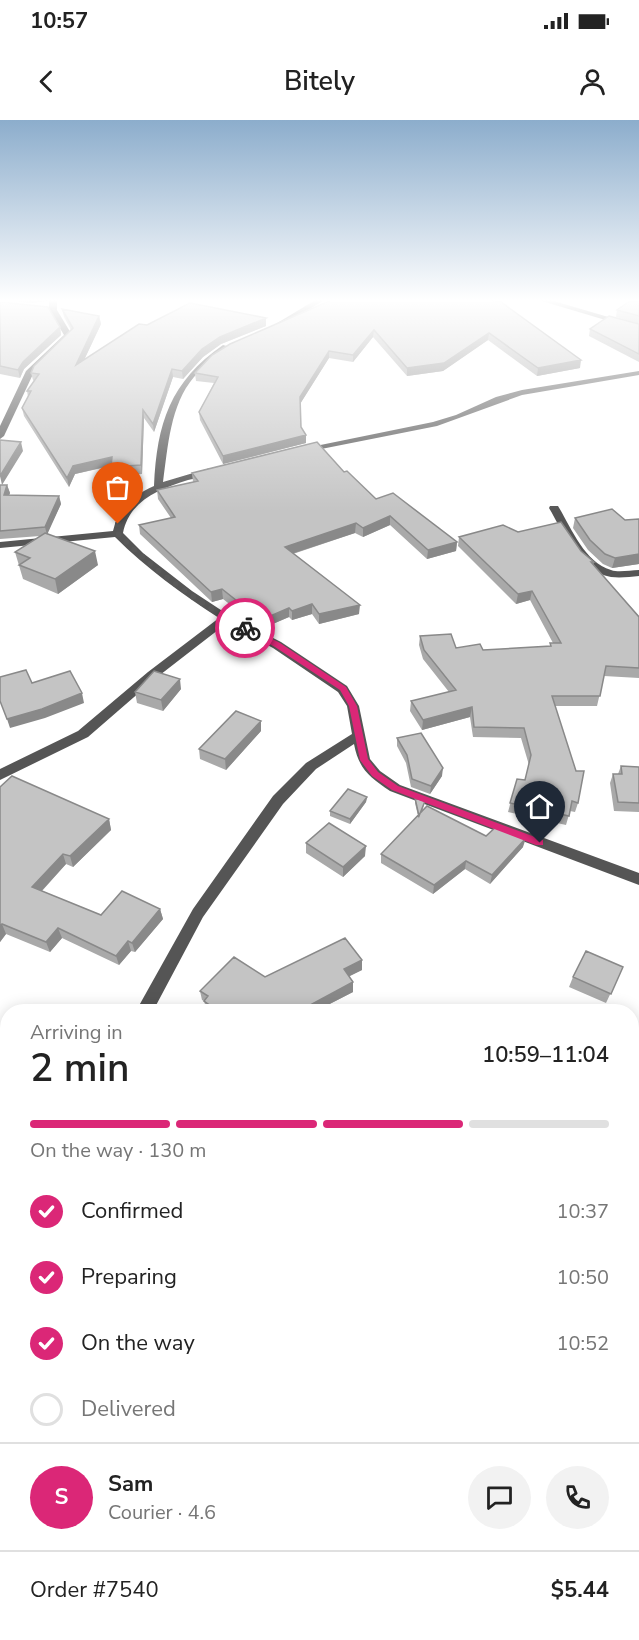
<!DOCTYPE html>
<meta charset="utf-8">
<style>
:root{--surface:#fff;--page:#f2f2f2;--text:#222;--muted:#767676;--line:#e0e0e0;--accent:#db2777}
body{margin:0;font-family:"Nunito Sans",sans-serif;background:var(--page);color:var(--text);height:100vh;display:flex;flex-direction:column;font-size:22px;white-space:nowrap}
*{box-sizing:border-box;margin:0}
p{font-size:20px;color:var(--muted)}
.icon{flex:none;width:33px;height:33px;fill:none;stroke:currentColor;stroke-width:2;stroke-linecap:round;stroke-linejoin:round}
.map{position:relative;flex:1;overflow:hidden}
.details{position:absolute;left:0px;top:884px;width:639px;height:638px;display:flex;flex-direction:column;background:var(--surface);border-radius:24px 24px 0 0;box-shadow:0 3px 15px #0003}
.details>*{flex:none}
.pin{position:absolute;display:grid;place-items:center;width:51px;height:51px;color:#fff;margin:-62px -26px;border-radius:50% 50% 50% 0;rotate:-45deg;box-shadow:0 0 6px #0007}
.pin .icon{rotate:45deg}
.courier{position:absolute;display:grid;place-items:center;width:60px;height:60px;margin:-30px;border:4px solid #db2777;border-radius:50%;background:#fff;color:#222;box-shadow:0 2px 8px #0007}
.head em{font-style:normal;font-weight:600}
.head div{display:flex;flex-direction:column-reverse}
.head{display:flex;align-items:center;justify-content:space-between;height:102px;padding:0 30px}
h1{font-size:39px;font-weight:600;line-height:45px}
.bar{display:grid;grid-template-columns:repeat(4,1fr);gap:9px 6px;align-content:center;height:72px;padding:0 30px}
.bar i{height:8px;border-radius:4px;background:var(--line)}
.bar .on{background:var(--accent)}
.bar p{grid-column:span 4}
.line{display:flex;align-items:center;gap:15px;padding:0 30px;border-top:2px solid var(--line)}
.line div{flex:1}
.round{display:grid;place-items:center;flex:none;width:63px;height:63px;border-radius:32px;background:var(--page)}
ol{padding:0 30px;list-style:none}
li{display:flex;align-items:center;gap:18px;height:66px}
li p{margin-inline-start:auto}
li .icon{padding:6px;border-radius:50%;background:var(--accent);color:#fff;stroke-width:4}
li:last-child{color:var(--muted)}
li i{width:33px;height:33px;border:3px solid var(--line);border-radius:50%}
.status{display:flex;justify-content:space-between;align-items:center;height:42px;padding:0 30px;background:var(--surface);direction:ltr}
.status svg{height:16px;fill:currentColor}
header{display:flex;justify-content:space-between;align-items:center;height:78px;padding:0 30px;background:var(--surface);font-size:27px;font-weight:600}
.map>svg:first-child{display:block}
.lines{fill:none;stroke-linecap:round;stroke-linejoin:round}
.minor{fill:#555;fill-rule:evenodd}
.wall{fill:#a9a9a9}
.shaded-wall{fill:#898989}
.building{fill:#c4c4c4;stroke:#898989;stroke-width:1.5}
.route{fill:#db2777}
.done{stroke:#595959;stroke-width:6;stroke-dasharray:0 10.8}
</style>
<div class="status"><b>10:57</b><svg viewBox="0 0 49 12"><path d="M0 12V9h3v3zM5 12V6h3v6zM10 12V3h3v9zM15 12V0h3v12zM26 1h20v11H26zM47 4h2v5h-2z"/></svg></div>
<header><svg class="icon" aria-label="back" viewBox="0 0 24 24"><path d="M15 5l-7 7 7 7"/></svg>Bitely<svg class="icon" aria-label="person" viewBox="0 0 24 24"><circle cx="12" cy="8" r="4"/><path d="M4 21q1-7 8-7t8 7"/></svg></header>
<div class="map">
<svg width="639" height="1520" viewBox="0 0 639 1520">
<rect width="100%" height="100%" fill="#fff"/>
<g class="lines">
<path class="minor" d="M 49,179 L 57,179 L 57,190 L 72,215 L 34,252 L 4,316 L 0,319 L 0,306 L 26,251 L 64,215 L 49,190 Z
M 317,179 L 326,179 L 271,213 L 264,211 Z
M 535,179 L 547,179 L 639,206 L 639,210 Z
M 223,225 L 230,227 C 219,238 205,245 194,257 C 170,285 168,327 163,362 L 210,348 L 215,351 C 208,356 197,358 188,360 C 159,369 129,381 123,413 L 143,433 L 192,471 L 230,496 L 281,522 L 347,566 L 359,586 L 370,639 L 380,651 L 400,665 L 639,753 L 639,765 L 390,671 C 370,657 359,650 354,624 L 316,649 L 283,684 L 203,797 L 153,891 L 136,891 L 193,789 L 273,676 L 306,643 L 352,614 L 347,586 L 338,572 L 273,528 L 227,503 L 156,558 L 88,617 L 0,660 L 0,649 L 78,611 L 148,552 L 219,498 C 182,474 147,449 115,417 L 0,428 L 0,422 L 113,411 C 118,389 133,375 154,366 C 157,303 170,262 223,225 Z
M 639,251 L 639,255 L 522,275 L 437,306 L 301,333 L 296,330 L 433,302 L 456,295 L 496,277 L 522,270 Z
M 550,386 L 558,386 C 571,407 584,442 611,450 C 619,453 630,450 639,450 L 639,456 C 630,457 620,458 611,457 C 578,451 564,413 549,388 Z
M 639,956 L 639,975 L 632,978 L 632,959 Z
M 8,1042 L 8,1060 L 0,1061 L 0,1043 Z
M 0,1487 L 8,1489 L 8,1514 L 11,1514 L 0,1513 Z
M 36,1514 L 80,1514 L 83,1520 L 39,1520 Z
M 298,1514 L 324,1514 L 323,1520 L 297,1520 Z"/>
</g>
<path class="wall" d="M 0,179 L 48,179 L 47,181 L 30,183 L 0,180 Z
M 488,179 L 580,248 L 537,256 L 488,220 L 443,251 L 407,256 L 373,217 L 353,242 L 329,238 L 300,284 L 301,307 L 306,323 L 223,344 L 200,300 L 199,292 L 214,263 L 196,261 L 195,253 Z
M 639,179 L 639,204 L 616,197 L 617,190 L 636,182 Z
M 0,182 L 60,207 L 61,215 L 24,249 L 20,258 L 0,254 Z
M 62,189 L 99,196 L 101,204 L 84,240 L 147,205 L 266,206 L 221,224 L 203,237 L 183,259 L 173,257 L 154,312 L 144,298 L 142,354 L 113,356 L 111,346 L 75,354 L 69,367 L 24,296 L 22,288 L 28,277 L 27,271 L 34,261 L 33,260 L 31,253 L 71,210 L 64,197 Z
M 639,204 L 639,242 L 589,216 L 590,209 Z
M 344,352 L 376,379 L 457,422 L 456,431 L 427,439 L 390,405 L 363,417 L 355,413 L 293,434 L 359,494 L 319,504 L 312,494 L 292,500 L 289,497 L 261,509 L 223,479 L 212,482 L 140,414 L 139,405 L 171,398 L 158,379 L 157,370 L 193,362 L 192,353 Z
M 0,365 L 7,365 L 10,373 L 9,375 L 59,376 L 61,384 L 47,413 L 98,445 L 58,474 L 23,459 L 15,432 L 40,416 L 0,419 Z
M 575,398 L 625,400 L 639,399 L 639,444 L 612,448 L 603,444 L 588,430 L 573,408 Z
M 518,412 L 581,431 L 594,442 L 593,445 L 639,496 L 639,558 L 604,556 L 597,586 L 555,586 L 578,683 L 575,692 L 570,691 L 566,705 L 508,692 L 517,659 L 525,660 L 529,645 L 521,618 L 473,617 L 470,597 L 422,610 L 410,591 L 411,581 L 449,572 L 423,539 L 419,525 L 420,516 L 456,528 L 483,530 L 550,526 L 550,523 L 553,523 L 530,480 L 516,484 L 458,426 L 459,417 Z
M 181,569 L 163,591 L 137,583 L 135,572 Z
M 261,611 L 226,650 L 200,639 L 199,629 Z
M 397,618 L 442,656 L 430,674 L 411,667 L 406,643 L 397,626 Z
M 621,646 L 639,647 L 639,692 L 614,691 L 610,663 L 613,654 L 618,654 Z
M 0,667 L 109,699 L 111,710 L 73,747 L 66,744 L 42,771 L 101,795 L 160,789 L 163,799 L 135,832 L 131,831 L 119,845 L 62,818 L 50,832 L 6,814 L 0,822 Z
M 367,677 L 366,682 L 350,704 L 330,696 L 330,691 Z
M 415,678 L 425,681 L 422,692 L 486,716 L 523,727 L 490,764 L 465,749 L 433,774 L 381,743 L 381,734 L 418,696 L 415,683 Z
M 306,723 L 365,736 L 343,757 L 306,733 Z
M 623,847 L 606,883 L 569,867 L 573,857 Z
M 362,850 L 349,856 L 353,862 L 353,872 L 316,891 L 207,891 L 204,881 L 202,880 L 200,871 L 265,857 Z
M 562,1514 L 618,1514 L 639,1520 L 562,1520 Z"/>
<path class="shaded-wall" d="M 29,179 L 48,179 L 47,181 L 30,183 Z
M 99,196 L 101,204 L 78,253 L 76,245 Z
M 266,198 L 266,206 L 221,224 L 203,237 L 183,259 L 182,251 L 202,229 L 220,217 Z
M 60,207 L 61,215 L 24,249 L 20,258 L 18,250 L 23,242 Z
M 374,210 L 373,217 L 353,242 L 353,235 Z
M 489,213 L 488,220 L 443,251 L 407,256 L 407,248 Z
M 329,231 L 329,238 L 300,284 L 300,277 Z
M 581,240 L 580,248 L 537,256 L 538,248 Z
M 172,249 L 173,257 L 154,312 L 153,304 Z
M 143,290 L 144,298 L 142,354 L 141,345 Z
M 306,315 L 306,323 L 223,344 L 223,336 Z
M 21,322 L 23,331 L 2,365 L 0,356 Z
M 112,337 L 113,345 L 75,354 L 69,367 L 67,358 L 73,346 Z
M 7,365 L 10,373 L 6,383 L 4,375 Z
M 59,376 L 61,384 L 47,415 L 45,407 Z
M 390,396 L 390,405 L 363,417 L 363,408 Z
M 356,403 L 355,413 L 285,436 L 285,427 Z
M 457,422 L 456,431 L 427,439 L 428,430 Z
M 95,431 L 98,445 L 58,474 L 55,459 Z
M 639,434 L 639,444 L 612,448 L 615,438 Z
M 222,469 L 223,479 L 212,482 L 211,472 Z
M 532,471 L 530,480 L 516,484 L 518,474 Z
M 312,484 L 312,494 L 292,500 L 292,491 Z
M 360,485 L 359,494 L 319,504 L 319,494 Z
M 289,488 L 289,497 L 261,509 L 261,500 Z
M 180,559 L 181,569 L 163,591 L 161,580 Z
M 82,573 L 84,583 L 45,598 L 10,608 L 7,599 Z
M 472,587 L 470,597 L 422,610 L 423,600 Z
M 261,601 L 261,611 L 226,650 L 225,639 Z
M 443,648 L 442,656 L 430,674 L 431,666 Z
M 367,677 L 366,682 L 350,704 L 350,699 Z
M 109,699 L 111,710 L 73,747 L 70,736 Z
M 526,718 L 523,727 L 490,764 L 492,755 Z
M 366,726 L 365,736 L 343,757 L 343,747 Z
M 63,734 L 66,744 L 36,777 L 32,767 Z
M 466,741 L 465,749 L 433,774 L 434,765 Z
M 160,789 L 163,799 L 135,832 L 132,823 Z
M 2,804 L 6,814 L 0,822 L 0,806 Z
M 58,808 L 62,818 L 50,832 L 46,822 Z
M 128,821 L 131,831 L 119,845 L 116,836 Z
M 362,840 L 362,850 L 344,859 L 344,849 Z
M 353,862 L 353,872 L 316,891 L 304,891 L 310,885 Z
M 0,988 L 5,1009 L 0,1011 Z"/>
<path class="building" d="M 334,179 L 488,179 L 501,182 L 581,240 L 538,248 L 489,213 L 444,243 L 407,248 L 374,210 L 353,235 L 329,231 L 300,277 L 301,307 L 306,315 L 223,336 L 199,292 L 218,257 L 195,253 L 212,235 L 230,224 Z
M 639,179 L 639,196 L 617,190 L 630,181 L 636,182 Z
M 0,182 L 48,187 L 60,207 L 23,242 L 18,250 L 0,246 Z
M 190,183 L 266,198 L 220,217 L 202,229 L 182,251 L 172,249 L 153,304 L 143,290 L 141,345 L 111,347 L 112,337 L 73,346 L 67,358 L 22,288 L 31,271 L 27,271 L 39,254 L 31,253 L 34,246 L 73,208 L 62,189 L 99,196 L 76,245 L 139,204 L 147,205 Z
M 609,196 L 639,204 L 639,234 L 590,209 Z
M 0,320 L 21,322 L 0,356 Z
M 317,322 L 344,352 L 347,351 L 376,379 L 393,373 L 457,422 L 428,430 L 390,396 L 363,408 L 356,403 L 285,427 L 360,485 L 319,494 L 312,484 L 292,491 L 289,488 L 261,500 L 222,469 L 211,472 L 139,405 L 175,397 L 157,370 L 198,361 L 192,353 Z
M 0,365 L 7,365 L 4,375 L 59,376 L 45,407 L 0,411 Z
M 612,389 L 625,400 L 639,399 L 639,434 L 615,438 L 605,434 L 590,420 L 575,398 Z
M 561,402 L 581,431 L 594,442 L 591,442 L 639,497 L 639,548 L 606,546 L 600,576 L 552,576 L 576,651 L 584,651 L 578,683 L 572,681 L 569,696 L 510,683 L 517,659 L 525,660 L 531,635 L 524,608 L 474,607 L 472,587 L 423,600 L 411,581 L 456,570 L 424,530 L 420,516 L 451,514 L 456,528 L 480,524 L 483,530 L 551,526 L 550,523 L 561,523 L 532,471 L 518,474 L 459,417 L 503,405 L 518,412 Z
M 45,413 L 95,431 L 55,459 L 19,445 L 30,438 L 15,432 Z
M 26,550 L 32,563 L 70,551 L 82,573 L 42,589 L 7,599 L 0,581 L 0,557 Z
M 154,551 L 180,559 L 161,580 L 135,572 Z
M 236,591 L 261,601 L 225,639 L 199,629 Z
M 421,613 L 443,648 L 431,666 L 412,659 L 407,635 L 397,618 Z
M 621,646 L 639,647 L 639,683 L 618,682 L 613,654 L 622,654 Z
M 12,656 L 109,699 L 70,736 L 63,734 L 32,767 L 101,795 L 122,771 L 160,789 L 132,823 L 128,821 L 116,836 L 58,808 L 46,822 L 2,804 L 0,806 L 0,667 Z
M 348,669 L 367,677 L 350,699 L 330,691 Z
M 415,678 L 425,681 L 419,696 Z
M 427,686 L 486,716 L 498,705 L 526,718 L 492,755 L 466,741 L 434,765 L 381,734 Z
M 329,703 L 366,726 L 343,747 L 306,723 Z
M 345,818 L 362,840 L 344,849 L 353,862 L 310,885 L 304,891 L 228,891 L 226,889 L 224,891 L 218,891 L 204,881 L 208,876 L 200,871 L 234,837 L 265,857 Z
M 586,831 L 623,847 L 611,874 L 573,857 Z
M 8,1366 L 8,1407 L 0,1406 L 0,1388 Z
M 327,1514 L 377,1514 L 376,1520 L 326,1520 Z
M 567,1514 L 618,1514 L 639,1516 L 639,1520 L 568,1520 Z"/>
<linearGradient id="sky" x2="0" y2="1"><stop stop-color="#8cadcc"/><stop offset="0.46" stop-color="#fff"/><stop offset="1" stop-color="#fff" stop-opacity="0"/></linearGradient>
<rect width="639" height="392" fill="url(#sky)"/>
<path class="route" d="M 242,506 L 247,506 L 280,523 L 346,567 L 357,586 L 368,639 L 378,652 L 398,666 L 543,720 L 543,725 L 536,725 L 392,670 L 372,656 L 360,640 L 349,586 L 340,570 L 275,527 L 242,509 Z"/>
<g class="lines">
<path class="done" d="M 118,404 L 118,414 C 155,451 199,484 245,508"/>
</g>
</svg>
<div class="pin" style="left:118px;top:404px;background:#ea580c"><svg class="icon" aria-label="bag" viewBox="0 0 24 24"><path d="M5 8h14l-1 12H6zM9 8a3 3 0 0 1 6 0"/></svg></div>
<div class="pin" style="left:540px;top:723px;background:#1f2937"><svg class="icon" aria-label="home" viewBox="0 0 24 24"><path d="M3 11l9-7 9 7M6 9v11h12V9"/></svg></div>
<div class="courier" style="left:245px;top:508px"><svg class="icon" aria-label="bike" viewBox="0 0 24 24"><circle cx="6" cy="16" r="4"/><circle cx="18" cy="16" r="4"/><path d="M6 16l4-8h5l3 8M10 8l3 8H6M13 5h3"/></svg></div>
<section class="details">
<div class="head"><div><h1>2 min</h1><p>Arriving in</p></div><em>10:59–11:04</em></div>
<div class="bar"><i class="on"></i><i class="on"></i><i class="on"></i><i></i><p>On the way · 130 m</p></div>
<ol>
<li><svg class="icon" aria-label="check" viewBox="0 0 24 24"><path d="M5 12l5 5 9-10"/></svg>Confirmed<p>10:37</p></li>
<li><svg class="icon" aria-label="check" viewBox="0 0 24 24"><path d="M5 12l5 5 9-10"/></svg>Preparing<p>10:50</p></li>
<li><svg class="icon" aria-label="check" viewBox="0 0 24 24"><path d="M5 12l5 5 9-10"/></svg>On the way<p>10:52</p></li>
<li><i></i>Delivered</li>
</ol>
<div class="line" style="height:108px"><b class="round" style="background:var(--accent);color:#fff">S</b><div><b>Sam</b><p>Courier · 4.6</p></div><a class="round"><svg class="icon" aria-label="chat" viewBox="0 0 24 24"><path d="M4 5h16v11H9l-5 4z"/></svg></a><a class="round"><svg class="icon" aria-label="phone" viewBox="0 0 24 24"><path d="M5 4h4l2 5-3 2q2 4 5 5l2-3 5 2v4C11 20 4 13 5 4z"/></svg></a></div>
<div class="line" style="height:78px"><div>Order #7540</div><b>$5.44</b></div>
</section>
</div>
